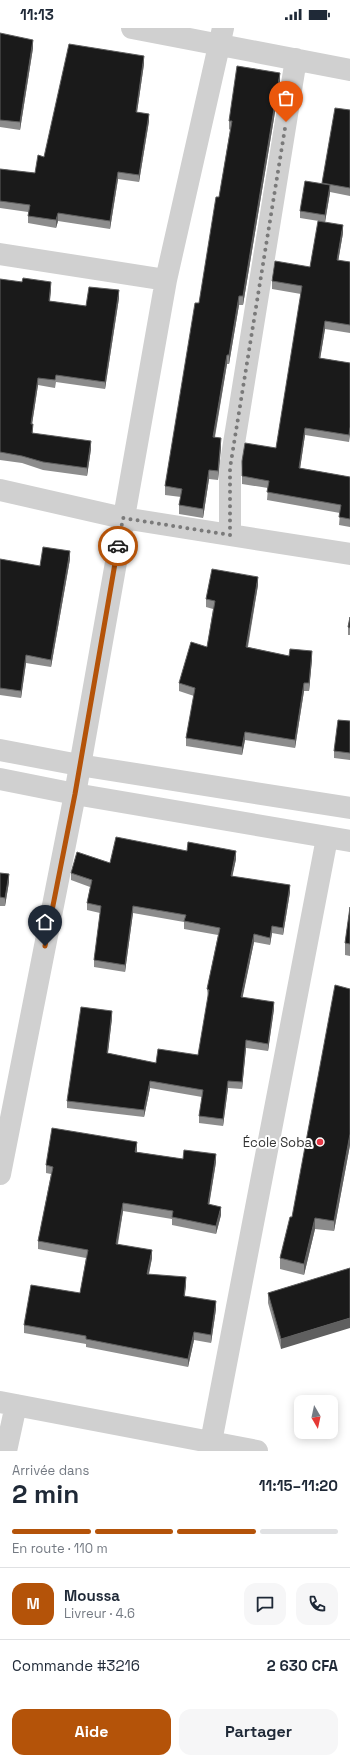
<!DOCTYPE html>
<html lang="fr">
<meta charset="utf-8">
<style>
:root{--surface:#fff;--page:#f6f6f7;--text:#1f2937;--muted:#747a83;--line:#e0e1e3;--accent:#b45309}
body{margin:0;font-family:"Space Grotesk",sans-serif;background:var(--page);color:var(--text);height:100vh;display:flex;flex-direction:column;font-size:15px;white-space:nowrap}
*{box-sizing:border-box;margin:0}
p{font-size:13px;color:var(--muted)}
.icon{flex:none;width:22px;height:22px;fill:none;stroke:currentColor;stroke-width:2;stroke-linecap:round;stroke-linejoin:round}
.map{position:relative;height:1423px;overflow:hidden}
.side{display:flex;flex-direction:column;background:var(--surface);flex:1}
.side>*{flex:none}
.needle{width:26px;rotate:171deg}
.fabs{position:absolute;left:294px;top:1367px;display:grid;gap:8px}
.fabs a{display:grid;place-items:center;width:44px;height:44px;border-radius:8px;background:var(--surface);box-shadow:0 2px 10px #0003;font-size:20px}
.pin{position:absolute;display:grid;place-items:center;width:34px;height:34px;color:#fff;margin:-41px -17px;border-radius:50% 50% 50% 0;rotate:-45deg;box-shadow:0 0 4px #0007}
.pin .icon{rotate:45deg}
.courier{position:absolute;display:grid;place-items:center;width:40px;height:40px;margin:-20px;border:3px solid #b45309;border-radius:50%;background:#fff;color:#222;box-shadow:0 1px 5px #0007}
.head em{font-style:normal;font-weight:800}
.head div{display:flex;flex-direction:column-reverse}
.head{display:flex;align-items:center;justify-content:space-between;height:68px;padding:0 12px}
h1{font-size:26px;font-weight:800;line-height:30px}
.bar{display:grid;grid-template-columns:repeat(4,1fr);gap:6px 4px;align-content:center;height:48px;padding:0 12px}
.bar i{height:5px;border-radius:3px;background:var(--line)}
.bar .selected{background:var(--accent)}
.bar p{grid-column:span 4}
.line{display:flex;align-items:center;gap:10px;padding:0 12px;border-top:1px solid var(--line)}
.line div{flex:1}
.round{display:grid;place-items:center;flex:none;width:42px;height:42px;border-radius:12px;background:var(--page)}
.button{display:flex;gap:8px;margin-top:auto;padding:8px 12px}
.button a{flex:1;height:46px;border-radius:12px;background:var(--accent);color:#fff;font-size:16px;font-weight:800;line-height:46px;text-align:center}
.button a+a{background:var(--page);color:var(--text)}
.status{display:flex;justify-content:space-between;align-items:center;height:28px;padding:0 20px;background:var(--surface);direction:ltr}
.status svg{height:11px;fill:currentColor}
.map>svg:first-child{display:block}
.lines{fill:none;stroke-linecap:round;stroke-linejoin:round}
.minor{stroke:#d0d0d0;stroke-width:22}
.tertiary{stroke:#d0d0d0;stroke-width:22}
.wall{fill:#8c8c8c}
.shaded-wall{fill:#5f5f5f}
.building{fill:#1a1a1a;stroke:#5f5f5f}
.done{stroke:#7a7a7a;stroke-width:4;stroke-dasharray:0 7.2}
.route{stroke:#b45309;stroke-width:5}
.poi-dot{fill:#e63946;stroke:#fff;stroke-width:1.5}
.labels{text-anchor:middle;stroke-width:4;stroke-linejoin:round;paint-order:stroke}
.poi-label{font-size:13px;fill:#333;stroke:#fff;text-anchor:end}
</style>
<div class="status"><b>11:13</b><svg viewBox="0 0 49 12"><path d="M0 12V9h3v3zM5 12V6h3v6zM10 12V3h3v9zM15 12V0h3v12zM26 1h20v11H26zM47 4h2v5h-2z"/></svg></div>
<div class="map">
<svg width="350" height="1423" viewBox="0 0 350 1423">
<rect width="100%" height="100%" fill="#fff"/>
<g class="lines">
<path class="minor" d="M 132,0 L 350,42
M 0,226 L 166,252
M 0,462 L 123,490 L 350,526
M 230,507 L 230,440 L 296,31
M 0,1146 L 75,766 L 166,252 L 223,0
M 0,1374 L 257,1423
M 211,1414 L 327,810
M 6,1423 L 16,1377"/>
<path class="tertiary" d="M 0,722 L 79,737 L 350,780
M 0,751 L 75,766 L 350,813"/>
</g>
<path class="wall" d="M 0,5 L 33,20 L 20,102 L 0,99 Z
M 144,36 L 137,84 L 149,93 L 139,154 L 118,151 L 110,201 L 58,193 L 56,200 L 28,195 L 28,184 L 0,180 L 0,141 L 35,145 L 44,129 Z
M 280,54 L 243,277 L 239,277 L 229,336 L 227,336 L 215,409 L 221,419 L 218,452 L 209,451 L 203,490 L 179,486 L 179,477 L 181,469 L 165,467 L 165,458 L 219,169 L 230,102 L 229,101 L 229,93 Z
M 350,82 L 350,168 L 330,164 L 325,194 L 300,190 L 300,183 L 322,156 Z
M 343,205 L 338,233 L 350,234 L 350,305 L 325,301 L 320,330 L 350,335 L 349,414 L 305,407 L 300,440 L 350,449 L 350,499 L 339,497 L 340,485 L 267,472 L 268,460 L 242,456 L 242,433 L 276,420 L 301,266 L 272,261 L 272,253 L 310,239 Z
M 0,251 L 51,261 L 50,273 L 86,278 L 119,270 L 105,361 L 56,354 L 55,360 L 38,357 L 32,396 L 33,405 L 91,421 L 87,448 L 43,442 L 22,435 L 0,432 Z
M 0,531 L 40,538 L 70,531 L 51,639 L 26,635 L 21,670 L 0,667 Z
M 258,557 L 248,619 L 289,628 L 312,631 L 309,663 L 304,663 L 295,720 L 245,712 L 242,727 L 186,718 L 186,710 L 194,668 L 179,663 L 179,655 L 207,619 L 213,581 L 206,579 L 206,571 Z
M 350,589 L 350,607 L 348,607 L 348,599 Z
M 350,693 L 350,732 L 334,730 L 334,723 Z
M 187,823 L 236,831 L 232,848 L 290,864 L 283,907 L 272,905 L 270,917 L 254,914 L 242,970 L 274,981 L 268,1023 L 246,1020 L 242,1061 L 228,1060 L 223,1098 L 199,1095 L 199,1088 L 202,1069 L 150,1060 L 144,1089 L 67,1080 L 67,1073 L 112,990 L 108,1025 L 156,1035 L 198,1027 L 208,969 L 207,961 L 218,907 L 184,901 L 184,894 L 133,885 L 125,944 L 94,939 L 94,932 L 100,885 L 87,882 L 87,875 L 90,859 L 71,852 L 71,845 L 110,835 Z
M 0,845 L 9,854 L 5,878 L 0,878 Z
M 350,879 L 350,928 L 345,927 L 345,915 Z
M 350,961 L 350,1117 L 334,1203 L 315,1201 L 304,1247 L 280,1241 L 280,1230 L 292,1189 Z
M 137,1122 L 137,1124 L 183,1131 L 216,1134 L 209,1176 L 221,1187 L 216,1206 L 172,1197 L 172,1191 L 123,1183 L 118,1216 L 152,1230 L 149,1246 L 186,1257 L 184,1268 L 216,1281 L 211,1315 L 194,1312 L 188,1339 L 86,1319 L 86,1316 L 24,1305 L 24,1297 L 80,1265 L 86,1230 L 38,1221 L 38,1213 L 51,1146 L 46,1145 L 46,1137 Z
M 350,1240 L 281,1321 L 268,1275 L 268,1265 Z"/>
<path class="shaded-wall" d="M 33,12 L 33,20 L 20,102 L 20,94 Z
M 144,28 L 144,36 L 136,91 L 136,84 Z
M 280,45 L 280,54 L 243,277 L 243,268 Z
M 149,86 L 149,93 L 139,154 L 139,147 Z
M 118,144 L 118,151 L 110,201 L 110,193 Z
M 330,157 L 330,165 L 325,194 L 325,187 Z
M 58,185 L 58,193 L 56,200 L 56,192 Z
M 343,197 L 343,205 L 337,240 L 337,232 Z
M 51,254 L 51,261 L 49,281 L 49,273 Z
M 119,262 L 119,270 L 105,361 L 105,354 Z
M 239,268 L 239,277 L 229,336 L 229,327 Z
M 325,293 L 325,301 L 319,338 L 319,330 Z
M 227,327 L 227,336 L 213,418 L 213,409 Z
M 38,350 L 38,357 L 31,403 L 31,396 Z
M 350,399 L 350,406 L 349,414 L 349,407 Z
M 305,400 L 305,407 L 299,448 L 299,440 Z
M 221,410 L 221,419 L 218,452 L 218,443 Z
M 91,413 L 91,421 L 87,448 L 87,440 Z
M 209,442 L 209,451 L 203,490 L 203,481 Z
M 70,523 L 70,531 L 51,639 L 51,632 Z
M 258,549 L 258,557 L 246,627 L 246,619 Z
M 312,623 L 312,631 L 309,663 L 309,655 Z
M 26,627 L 26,635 L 21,670 L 21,663 Z
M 304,655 L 304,663 L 295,720 L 295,712 Z
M 245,704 L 245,712 L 242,727 L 242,719 Z
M 236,823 L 236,831 L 231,855 L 231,848 Z
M 9,846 L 9,854 L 5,878 L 5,870 Z
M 290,857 L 290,864 L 283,907 L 283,900 Z
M 133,878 L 133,885 L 125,944 L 125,937 Z
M 272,898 L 272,905 L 270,917 L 270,910 Z
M 254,906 L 254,914 L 241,977 L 241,969 Z
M 274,974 L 274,981 L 268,1023 L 268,1016 Z
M 112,983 L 112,990 L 107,1032 L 107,1025 Z
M 246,1012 L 246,1020 L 242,1061 L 242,1054 Z
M 150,1053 L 150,1060 L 144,1089 L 144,1082 Z
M 228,1053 L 228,1060 L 223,1098 L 223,1091 Z
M 350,1106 L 350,1117 L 334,1203 L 334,1193 Z
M 137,1114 L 137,1122 L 135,1132 L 135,1124 Z
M 216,1126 L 216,1134 L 208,1184 L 208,1176 Z
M 123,1175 L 123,1183 L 116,1224 L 116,1216 Z
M 221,1179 L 221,1187 L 216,1206 L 216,1198 Z
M 315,1190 L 315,1201 L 304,1247 L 304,1236 Z
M 152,1222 L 152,1230 L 147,1254 L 147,1246 Z
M 186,1249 L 186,1257 L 184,1276 L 184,1268 Z
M 216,1273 L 216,1281 L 211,1315 L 211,1307 Z
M 350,1290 L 350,1300 L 281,1321 L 281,1311 Z
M 194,1304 L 194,1312 L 188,1339 L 188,1331 Z"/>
<path class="building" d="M 0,5 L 33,12 L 20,94 L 0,92 Z
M 69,16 L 144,28 L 136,84 L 149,86 L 139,147 L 118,144 L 110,193 L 58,185 L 56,192 L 28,188 L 30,177 L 0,173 L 0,141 L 35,145 L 38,127 L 44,129 Z
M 237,38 L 280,45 L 243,268 L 239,268 L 229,327 L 227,327 L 213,409 L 221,410 L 218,443 L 209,442 L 203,481 L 179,477 L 182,461 L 165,458 L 195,275 L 199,275 L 216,169 L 219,169 L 232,93 L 229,93 Z
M 335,80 L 350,82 L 350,160 L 322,155 Z
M 305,153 L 330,157 L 325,187 L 300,183 Z
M 318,193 L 343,197 L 337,232 L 350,234 L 350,297 L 325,293 L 319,330 L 350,335 L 350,399 L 349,407 L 305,400 L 299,440 L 350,449 L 350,491 L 339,489 L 341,477 L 267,464 L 269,453 L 242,448 L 242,433 L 245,415 L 276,420 L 302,258 L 272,253 L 275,233 L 310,239 Z
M 23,250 L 51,254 L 49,273 L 86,278 L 89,259 L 119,262 L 105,354 L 56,347 L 55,352 L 38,350 L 31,396 L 33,396 L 32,405 L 91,413 L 87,440 L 43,434 L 22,428 L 0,424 L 0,251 L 22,254 Z
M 43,519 L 70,523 L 51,632 L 26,627 L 21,663 L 0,660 L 0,531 L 40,538 Z
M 212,541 L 258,549 L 246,619 L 289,628 L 290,621 L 312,623 L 309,655 L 304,655 L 295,712 L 245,704 L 242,719 L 186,710 L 195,660 L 179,655 L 191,614 L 207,619 L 215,573 L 206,571 Z
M 350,589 L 350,600 L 348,599 Z
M 338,692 L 350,693 L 350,725 L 334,723 Z
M 116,809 L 187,823 L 188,814 L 236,823 L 231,848 L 290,857 L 283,900 L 272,898 L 270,910 L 254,906 L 241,969 L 274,974 L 268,1016 L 246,1012 L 242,1054 L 228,1053 L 223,1091 L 199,1088 L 203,1062 L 150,1053 L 144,1082 L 67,1073 L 81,979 L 112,983 L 107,1025 L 156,1035 L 158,1021 L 198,1027 L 209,962 L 207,961 L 220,900 L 184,893 L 186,887 L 133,878 L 125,937 L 94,932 L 101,878 L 87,875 L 92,852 L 71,845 L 77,824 L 110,835 Z
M 0,845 L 9,846 L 5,870 L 0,869 Z
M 350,879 L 350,916 L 345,915 Z
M 335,957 L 350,961 L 350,1106 L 334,1193 L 315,1190 L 304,1236 L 280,1230 L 290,1189 L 292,1189 Z
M 52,1100 L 137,1114 L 135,1124 L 183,1131 L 184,1122 L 216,1126 L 208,1176 L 221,1179 L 216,1198 L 172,1189 L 173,1183 L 123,1175 L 116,1216 L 152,1222 L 147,1246 L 186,1249 L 184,1268 L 216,1273 L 211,1307 L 194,1304 L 188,1331 L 86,1311 L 86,1308 L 24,1297 L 31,1257 L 80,1265 L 88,1222 L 38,1213 L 53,1139 L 46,1137 Z
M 350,1240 L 350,1290 L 281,1311 L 268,1265 Z"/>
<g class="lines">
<path class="done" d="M 118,518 L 123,490 L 230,507 L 230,440 L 286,94"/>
<path class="route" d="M 45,918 L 75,766 L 118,518"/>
</g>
<circle class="poi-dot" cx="320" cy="1114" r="4"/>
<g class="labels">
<g class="poi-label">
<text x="312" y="1119">École Soba</text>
</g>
</g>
</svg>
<div class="fabs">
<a><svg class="needle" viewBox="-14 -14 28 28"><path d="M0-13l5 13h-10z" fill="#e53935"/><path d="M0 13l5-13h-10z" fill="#747a83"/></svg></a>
</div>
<div class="pin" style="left:286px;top:94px;background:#ea580c"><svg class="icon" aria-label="bag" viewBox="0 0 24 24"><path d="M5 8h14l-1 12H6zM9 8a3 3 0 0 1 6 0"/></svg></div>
<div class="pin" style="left:45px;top:918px;background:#1f2937"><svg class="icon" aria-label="home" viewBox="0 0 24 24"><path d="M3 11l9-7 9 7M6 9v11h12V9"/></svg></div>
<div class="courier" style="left:118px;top:518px"><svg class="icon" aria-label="car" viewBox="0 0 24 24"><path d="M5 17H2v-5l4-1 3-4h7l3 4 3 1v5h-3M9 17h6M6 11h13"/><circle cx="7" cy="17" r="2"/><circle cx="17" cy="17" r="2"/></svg></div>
</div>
<section class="side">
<div class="head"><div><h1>2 min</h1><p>Arrivée dans</p></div><em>11:15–11:20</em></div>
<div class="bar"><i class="selected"></i><i class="selected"></i><i class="selected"></i><i></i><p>En route · 110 m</p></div>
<div class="line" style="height:72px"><b class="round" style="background:var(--accent);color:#fff">M</b><div><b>Moussa</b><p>Livreur · 4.6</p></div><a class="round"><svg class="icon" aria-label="chat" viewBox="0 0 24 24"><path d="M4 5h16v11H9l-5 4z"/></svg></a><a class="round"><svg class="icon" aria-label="phone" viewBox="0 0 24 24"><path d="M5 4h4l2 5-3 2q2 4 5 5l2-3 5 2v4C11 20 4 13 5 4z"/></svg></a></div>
<div class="line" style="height:52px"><div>Commande #3216</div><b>2 630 CFA</b></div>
<div class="button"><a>Aide</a><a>Partager</a></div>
</section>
